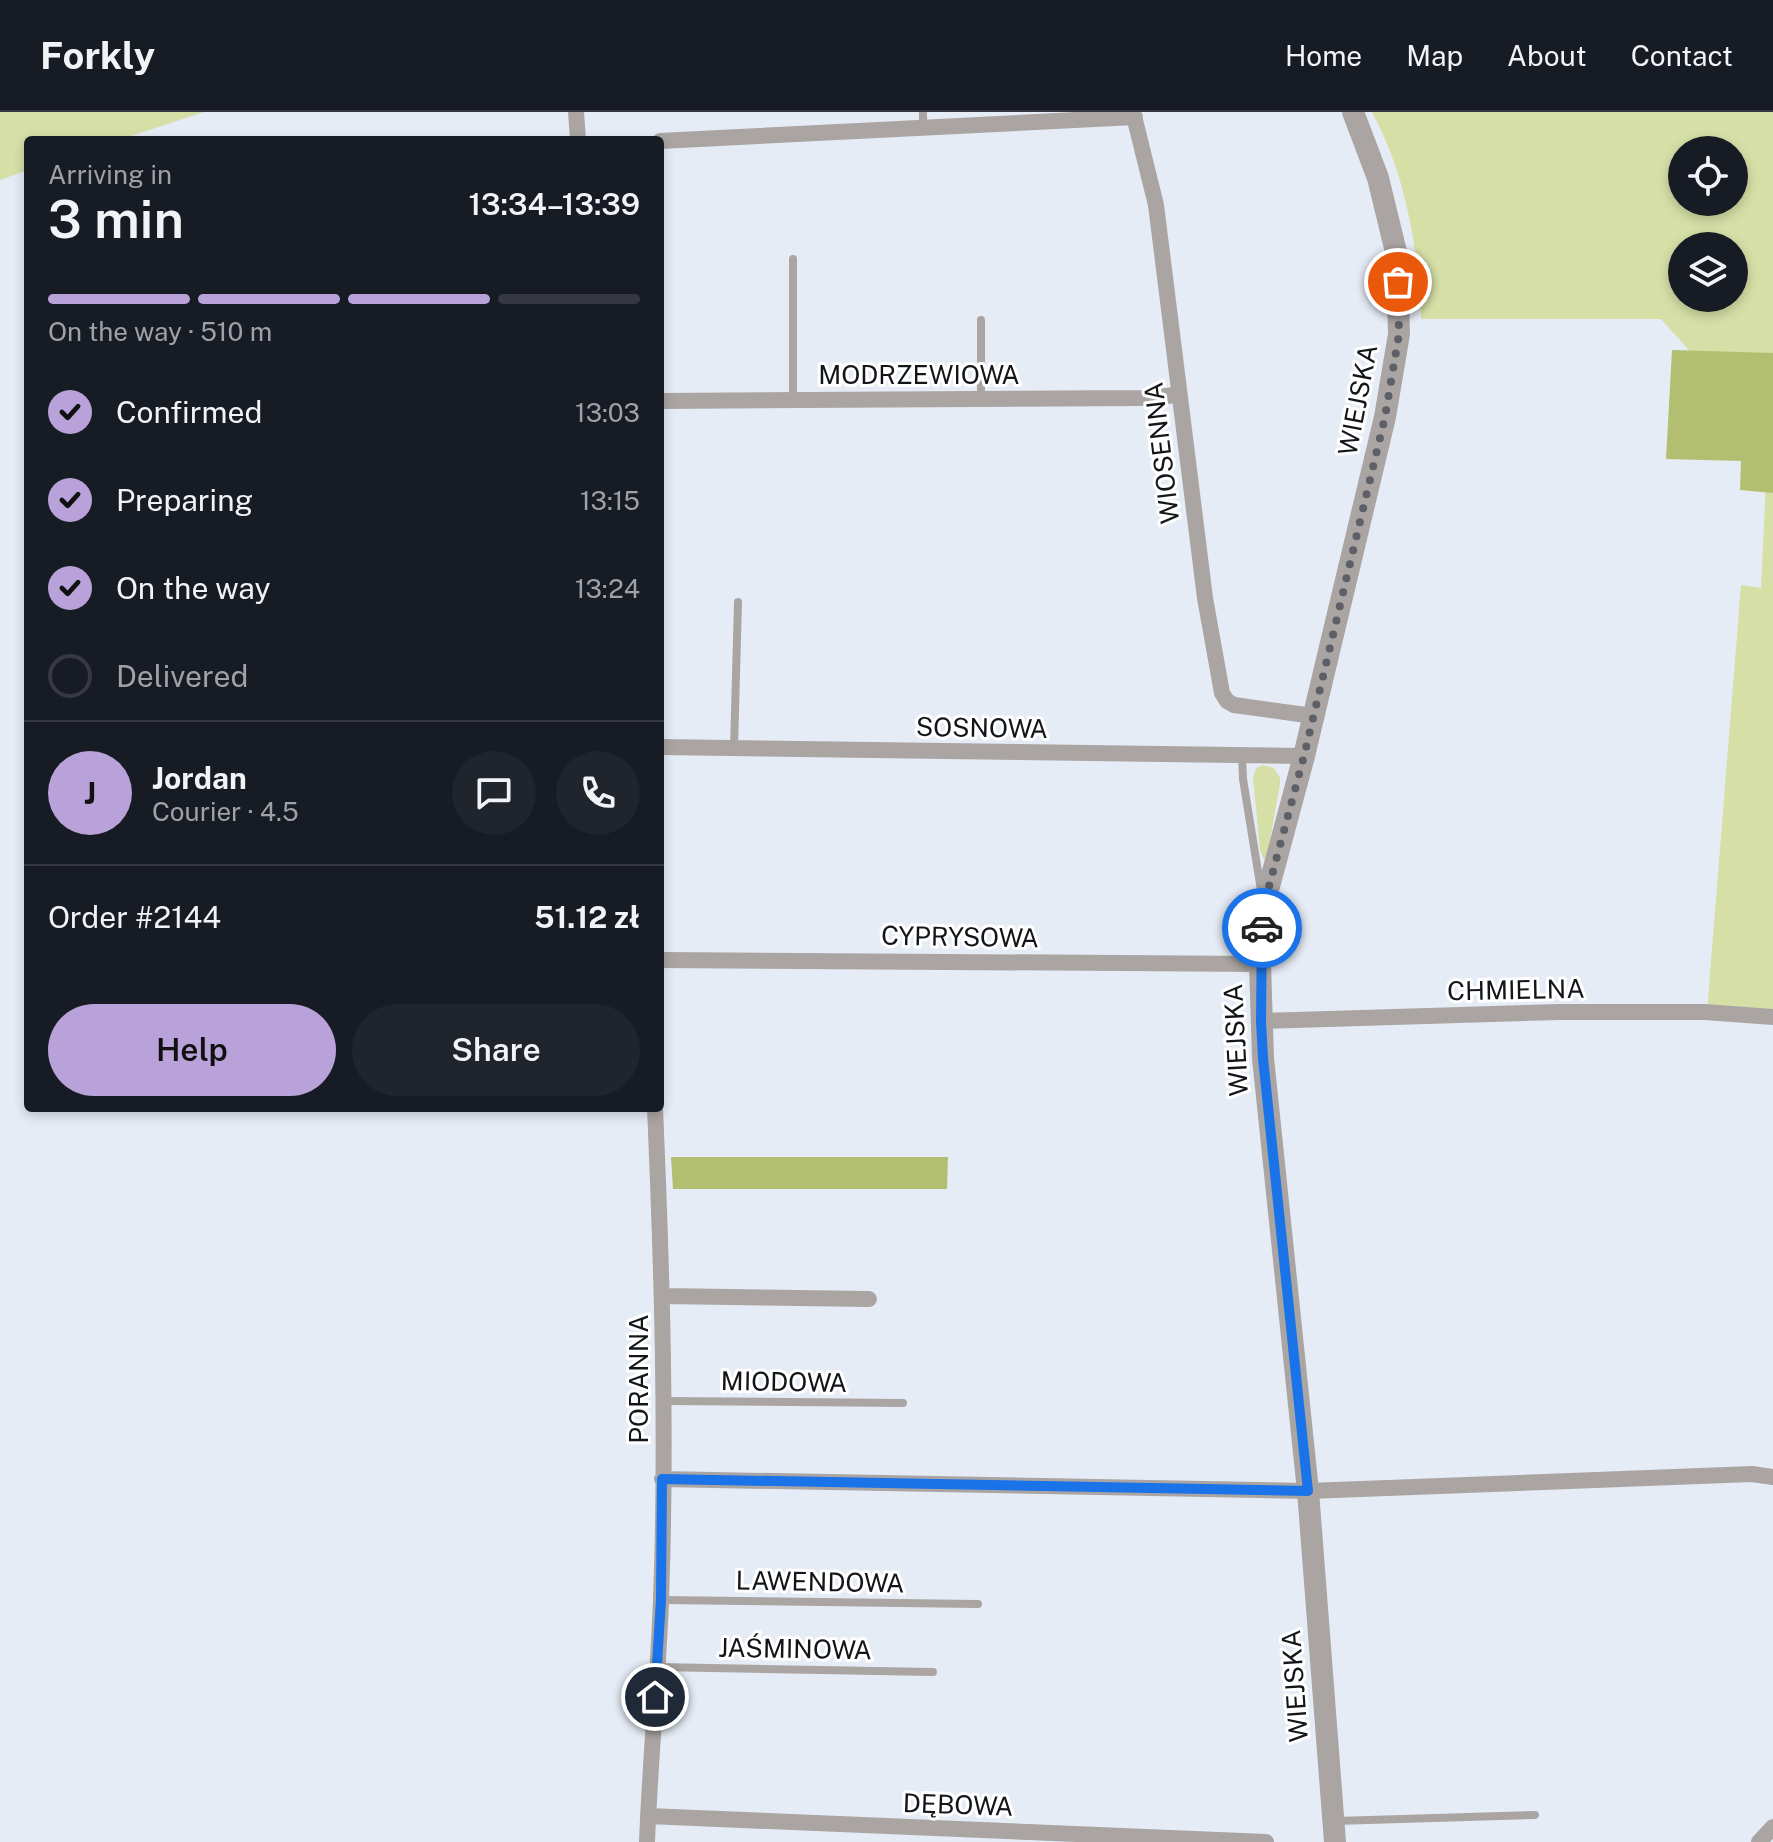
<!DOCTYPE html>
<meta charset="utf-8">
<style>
:root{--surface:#171b24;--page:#20242c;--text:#f1f3f6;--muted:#9ea1a6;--line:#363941;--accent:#b8a2d9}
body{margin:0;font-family:"Public Sans",sans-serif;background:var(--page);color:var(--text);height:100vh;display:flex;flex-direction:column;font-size:30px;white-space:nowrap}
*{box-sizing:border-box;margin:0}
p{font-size:26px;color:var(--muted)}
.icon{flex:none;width:44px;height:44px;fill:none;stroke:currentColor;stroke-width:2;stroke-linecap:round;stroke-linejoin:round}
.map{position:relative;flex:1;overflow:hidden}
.side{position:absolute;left:24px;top:24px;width:640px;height:976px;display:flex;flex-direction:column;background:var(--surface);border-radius:8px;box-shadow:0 4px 12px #0003}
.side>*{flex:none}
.fabs{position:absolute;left:1668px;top:24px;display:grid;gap:16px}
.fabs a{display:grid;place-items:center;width:80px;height:80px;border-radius:50%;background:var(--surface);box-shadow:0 4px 12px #0003;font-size:40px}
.pin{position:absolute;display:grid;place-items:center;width:68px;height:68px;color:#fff;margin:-34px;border:4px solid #fff;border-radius:50%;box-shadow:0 2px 8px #0007}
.courier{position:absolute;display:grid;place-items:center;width:80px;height:80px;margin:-40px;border:6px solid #1a73e8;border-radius:50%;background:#fff;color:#222;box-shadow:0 2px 10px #0007}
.head em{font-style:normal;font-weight:600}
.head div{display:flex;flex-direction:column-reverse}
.head{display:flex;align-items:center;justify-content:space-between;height:136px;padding:0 24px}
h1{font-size:52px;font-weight:600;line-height:60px}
.bar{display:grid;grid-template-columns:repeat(4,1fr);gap:12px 8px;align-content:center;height:96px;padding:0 24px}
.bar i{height:10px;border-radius:6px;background:var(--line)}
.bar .selected{background:var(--accent)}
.bar p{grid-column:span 4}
.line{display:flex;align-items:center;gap:20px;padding:0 24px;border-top:2px solid var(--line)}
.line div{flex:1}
.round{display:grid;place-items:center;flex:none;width:84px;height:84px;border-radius:42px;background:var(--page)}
ol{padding:0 24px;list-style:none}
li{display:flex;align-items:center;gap:24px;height:88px}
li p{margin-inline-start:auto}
li .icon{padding:8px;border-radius:50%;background:var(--accent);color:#111;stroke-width:4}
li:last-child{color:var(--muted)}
li i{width:44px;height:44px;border:4px solid var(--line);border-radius:50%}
.cta{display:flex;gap:16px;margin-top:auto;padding:16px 24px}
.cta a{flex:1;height:92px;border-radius:48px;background:var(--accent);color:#111;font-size:32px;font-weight:600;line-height:92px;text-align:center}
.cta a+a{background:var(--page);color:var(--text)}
header{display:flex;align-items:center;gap:48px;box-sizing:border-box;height:112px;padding:0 40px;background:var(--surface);border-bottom:2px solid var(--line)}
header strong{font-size:38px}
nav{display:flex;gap:44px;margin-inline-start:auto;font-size:28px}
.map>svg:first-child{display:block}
.green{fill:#d5dfa6;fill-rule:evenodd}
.forest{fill:#b2bf70}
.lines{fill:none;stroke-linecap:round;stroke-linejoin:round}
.service{stroke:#aaa5a3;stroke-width:8}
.minor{stroke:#aaa5a3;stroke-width:16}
.tertiary{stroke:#aaa5a3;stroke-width:22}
.done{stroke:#5d6066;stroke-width:8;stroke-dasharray:0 14.4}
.route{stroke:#1a73e8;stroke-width:10}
.labels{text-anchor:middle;stroke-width:6;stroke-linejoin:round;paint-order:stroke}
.street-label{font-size:26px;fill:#131518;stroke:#fff}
</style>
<header>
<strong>Forkly</strong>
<nav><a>Home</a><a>Map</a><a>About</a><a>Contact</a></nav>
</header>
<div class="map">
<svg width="1773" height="1730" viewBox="0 0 1773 1730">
<rect width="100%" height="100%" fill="#e6ecf6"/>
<path class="green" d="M 0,0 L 204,0 L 119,28 L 28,28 L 28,58 L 0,68 Z
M 1372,0 L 1773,0 L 1773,902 L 1707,900 L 1741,473 L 1761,476 L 1768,326 L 1661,207 L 1421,207 C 1418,136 1406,63 1372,0 ZM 1682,38 L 1734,38 L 1734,90 L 1682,90 ZM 1682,134 L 1734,134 L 1734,186 L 1682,186 Z
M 1263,653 L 1274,656 L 1280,666 L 1280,672 L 1267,744 L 1264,748 L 1260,738 L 1253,666 L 1256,656 Z"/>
<path class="forest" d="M 1672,238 L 1773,241 L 1773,381 L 1740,378 L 1741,349 L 1666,347 Z
M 671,1045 L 948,1045 L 947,1077 L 673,1077 Z"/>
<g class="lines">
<path class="service" d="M 923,0 L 923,16
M 981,286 L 981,208
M 793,288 L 793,147
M 734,636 L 738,490
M 1242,644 L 1243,667 L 1261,778
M 664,1289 L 903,1291
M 661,1488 L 978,1492
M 658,1555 L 933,1560
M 1335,1709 L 1535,1703"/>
<path class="minor" d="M 576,0 L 578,28
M 1133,0 L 1156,93 L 1205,486 L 1222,581 L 1227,589 L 1234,593 L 1313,604
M 660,29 L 1135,5
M 660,289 L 1143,286 L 1177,283
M 660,635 L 1304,644
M 660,848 L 1260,852
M 1261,909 L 1559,900 L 1705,900 L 1773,905
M 663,1184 L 869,1187
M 662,1367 L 1308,1379 L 1752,1362 L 1773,1365
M 648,1704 L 1266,1730
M 647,1730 C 650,1649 658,1568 661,1488 C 667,1323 662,1160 655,996
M 1759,1730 L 1773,1715"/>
<path class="tertiary" d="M 1335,1730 L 1308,1379 L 1263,946 L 1260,852 L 1264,793 L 1304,644 L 1385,305 L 1399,222 L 1397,144 L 1378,66 L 1353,0"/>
</g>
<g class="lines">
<path class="done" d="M 1262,816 L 1264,793 L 1304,644 L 1385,305 L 1399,222 L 1398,170"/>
<path class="route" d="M 655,1585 L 661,1488 L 662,1367 L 1308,1379 L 1263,946 L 1261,909 L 1262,816"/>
</g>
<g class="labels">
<g class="street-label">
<text x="919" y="272">MODRZEWIOWA</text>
<text transform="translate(1358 288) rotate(-79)" y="9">WIEJSKA</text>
<text transform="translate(1162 341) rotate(-97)" y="9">WIOSENNA</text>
<text transform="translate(982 616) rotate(1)" y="9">SOSNOWA</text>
<text transform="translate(960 825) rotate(1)" y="9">CYPRYSOWA</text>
<text transform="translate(1516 878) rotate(-1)" y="9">CHMIELNA</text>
<text transform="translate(1236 928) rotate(-93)" y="9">WIEJSKA</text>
<text transform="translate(639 1267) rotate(-90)" y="9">PORANNA</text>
<text transform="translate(784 1270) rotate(1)" y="9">MIODOWA</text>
<text transform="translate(820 1470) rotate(1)" y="9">LAWENDOWA</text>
<text transform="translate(795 1537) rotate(1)" y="9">JAŚMINOWA</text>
<text transform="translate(1295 1574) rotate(-94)" y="9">WIEJSKA</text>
<text transform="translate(958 1693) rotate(2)" y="9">DĘBOWA</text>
</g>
</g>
</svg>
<div class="fabs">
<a><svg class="icon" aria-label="locate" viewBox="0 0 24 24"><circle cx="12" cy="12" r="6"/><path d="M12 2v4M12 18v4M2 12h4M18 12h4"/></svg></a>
<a><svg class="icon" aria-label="layers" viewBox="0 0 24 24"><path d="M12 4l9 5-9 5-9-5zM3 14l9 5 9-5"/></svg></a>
</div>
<div class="pin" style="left:1398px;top:170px;background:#ea580c"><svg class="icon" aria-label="bag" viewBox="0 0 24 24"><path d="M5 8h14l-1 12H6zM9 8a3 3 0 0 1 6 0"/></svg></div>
<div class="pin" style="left:655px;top:1585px;background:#1f2937"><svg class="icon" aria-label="home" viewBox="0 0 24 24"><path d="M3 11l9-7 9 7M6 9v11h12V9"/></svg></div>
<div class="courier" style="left:1262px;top:816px"><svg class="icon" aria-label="car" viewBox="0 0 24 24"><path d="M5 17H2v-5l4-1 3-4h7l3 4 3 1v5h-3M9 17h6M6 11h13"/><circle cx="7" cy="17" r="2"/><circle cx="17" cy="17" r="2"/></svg></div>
<section class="side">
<div class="head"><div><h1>3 min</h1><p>Arriving in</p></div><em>13:34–13:39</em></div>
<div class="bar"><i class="selected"></i><i class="selected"></i><i class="selected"></i><i></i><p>On the way · 510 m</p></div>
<ol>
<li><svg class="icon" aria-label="check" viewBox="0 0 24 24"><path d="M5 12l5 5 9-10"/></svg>Confirmed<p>13:03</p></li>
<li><svg class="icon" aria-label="check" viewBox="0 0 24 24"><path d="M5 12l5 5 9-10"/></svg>Preparing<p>13:15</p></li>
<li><svg class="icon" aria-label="check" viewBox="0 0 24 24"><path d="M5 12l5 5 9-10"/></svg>On the way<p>13:24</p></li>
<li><i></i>Delivered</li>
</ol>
<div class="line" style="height:144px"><b class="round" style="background:var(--accent);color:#111">J</b><div><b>Jordan</b><p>Courier · 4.5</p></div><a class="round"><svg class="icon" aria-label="chat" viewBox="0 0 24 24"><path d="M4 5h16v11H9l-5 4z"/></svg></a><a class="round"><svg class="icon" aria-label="phone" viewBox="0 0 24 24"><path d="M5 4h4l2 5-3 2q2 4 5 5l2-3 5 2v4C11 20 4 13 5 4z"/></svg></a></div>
<div class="line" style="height:104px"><div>Order #2144</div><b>51.12 zł</b></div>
<div class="cta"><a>Help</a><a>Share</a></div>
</section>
</div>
